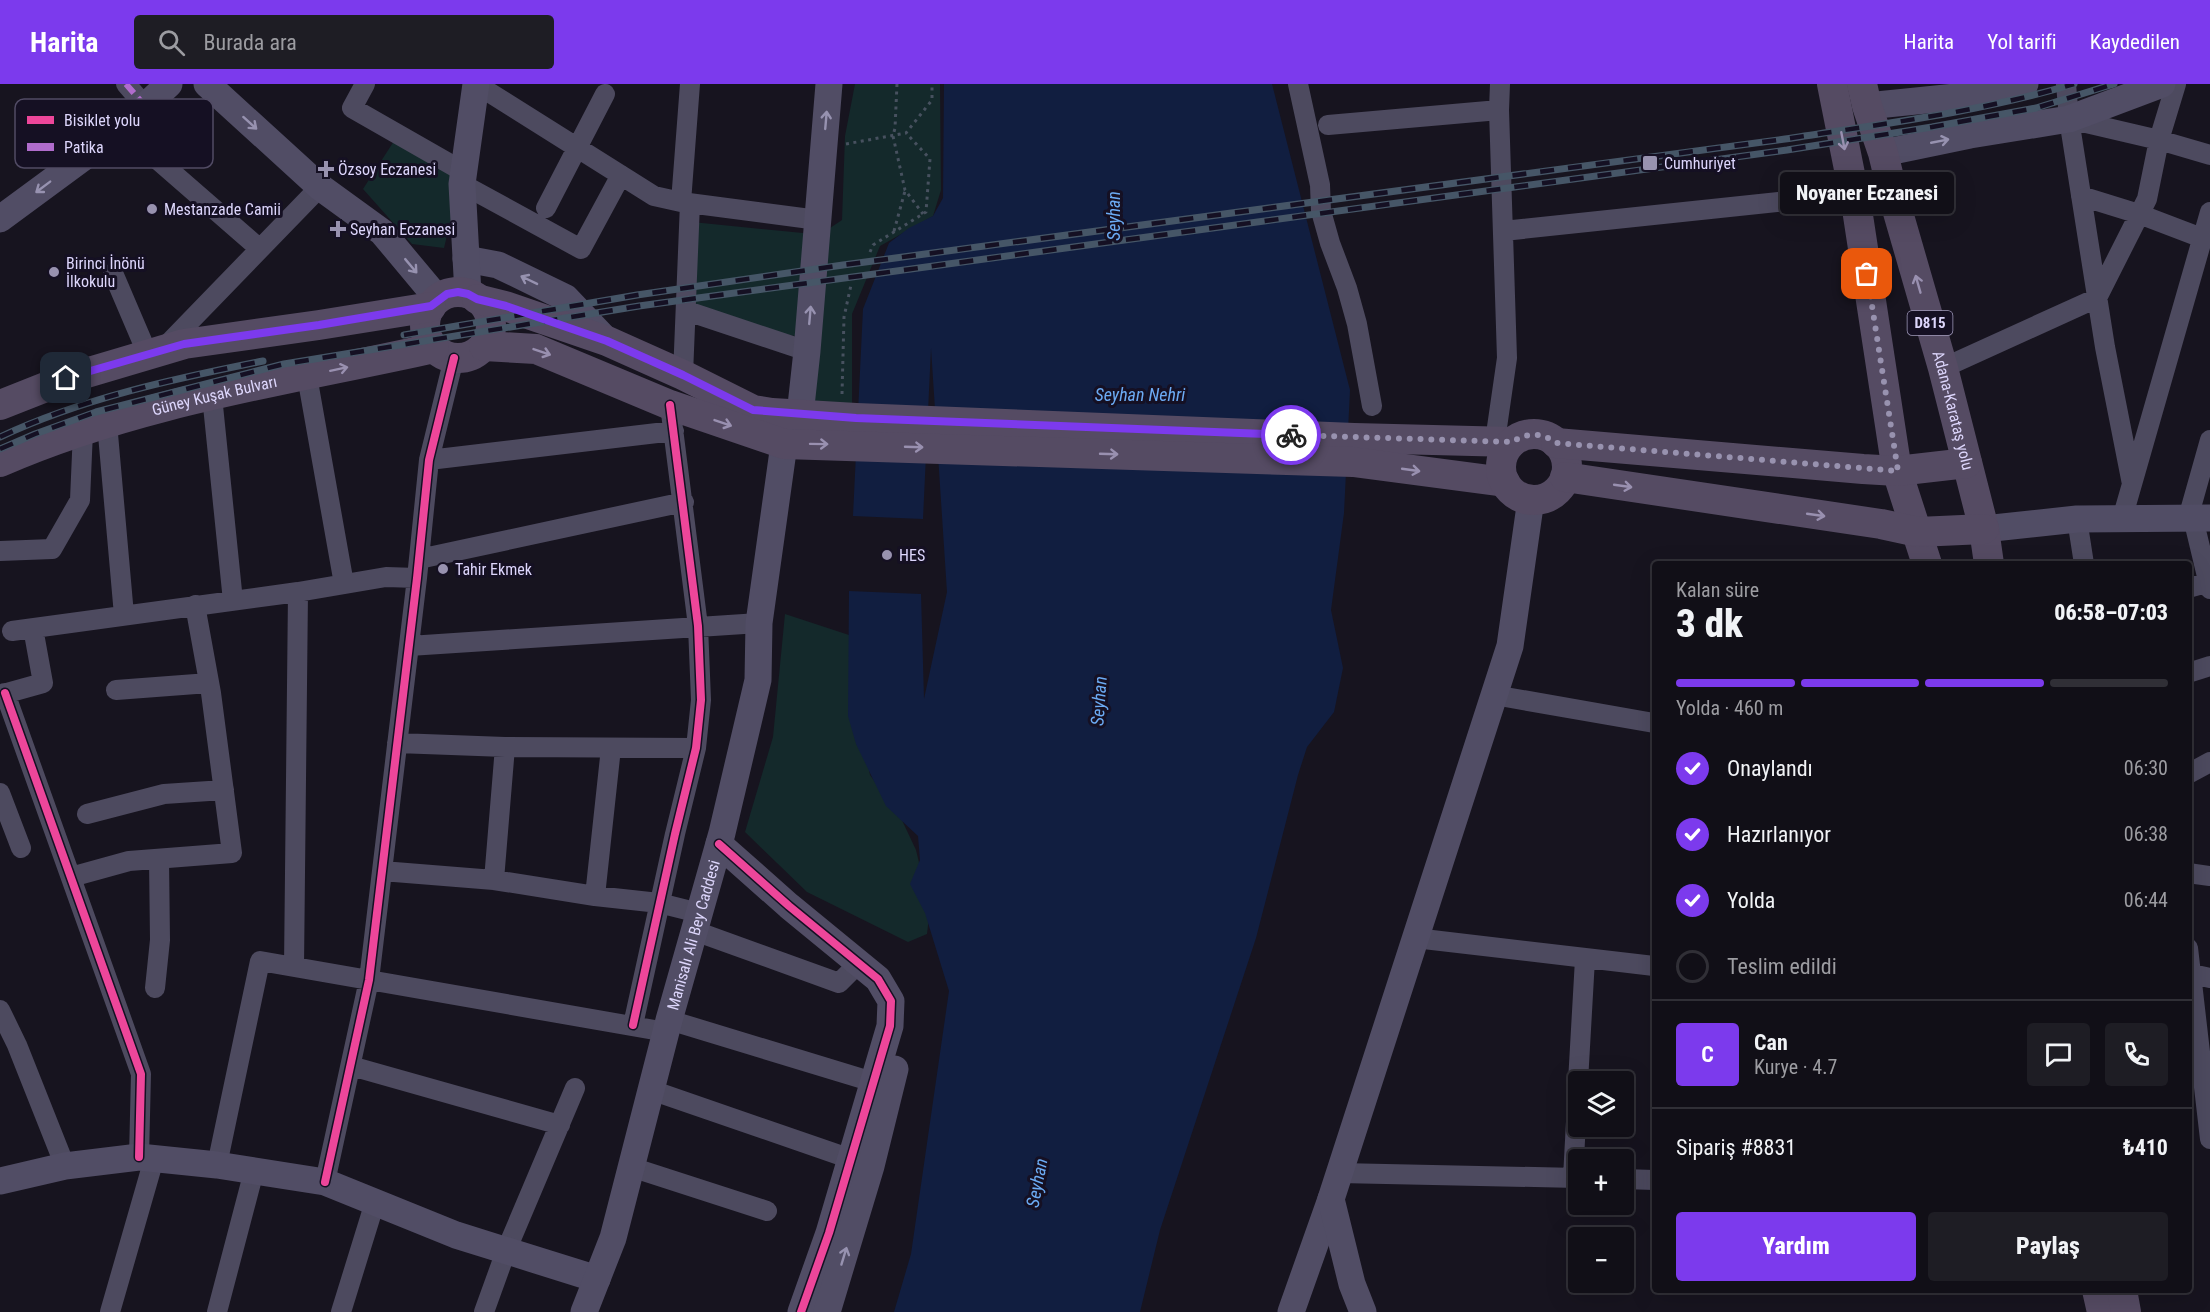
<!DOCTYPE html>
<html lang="tr">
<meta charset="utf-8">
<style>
:root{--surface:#110f17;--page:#1e1d24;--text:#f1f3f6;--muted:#9c9ca1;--line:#302f36;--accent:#7c3aed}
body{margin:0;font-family:"Roboto Condensed",sans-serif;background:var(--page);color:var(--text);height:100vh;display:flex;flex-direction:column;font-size:22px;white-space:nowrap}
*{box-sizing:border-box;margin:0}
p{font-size:20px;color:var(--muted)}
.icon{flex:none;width:33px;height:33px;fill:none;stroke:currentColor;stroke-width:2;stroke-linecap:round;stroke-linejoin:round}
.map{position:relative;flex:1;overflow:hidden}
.sheet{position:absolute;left:1652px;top:477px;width:540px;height:732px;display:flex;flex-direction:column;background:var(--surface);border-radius:6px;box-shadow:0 6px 24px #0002,0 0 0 2px var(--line)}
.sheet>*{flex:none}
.controls{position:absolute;left:1568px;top:987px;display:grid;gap:12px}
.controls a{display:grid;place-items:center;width:66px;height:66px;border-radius:6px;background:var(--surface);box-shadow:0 6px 24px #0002,0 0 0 2px var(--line);font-size:30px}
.pin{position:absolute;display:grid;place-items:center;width:51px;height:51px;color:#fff;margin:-26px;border-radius:12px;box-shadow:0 3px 9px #0006}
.courier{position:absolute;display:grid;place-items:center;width:60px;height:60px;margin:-30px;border:4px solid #7c3aed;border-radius:50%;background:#fff;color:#222;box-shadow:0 2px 8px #0007}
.bubble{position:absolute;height:42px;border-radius:6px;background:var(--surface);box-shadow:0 6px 24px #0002,0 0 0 2px var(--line);font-size:20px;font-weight:800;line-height:42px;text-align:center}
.overview em{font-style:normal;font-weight:800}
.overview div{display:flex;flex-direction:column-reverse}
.overview{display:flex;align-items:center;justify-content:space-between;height:102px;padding:0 24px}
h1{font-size:39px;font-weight:800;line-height:45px}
.bar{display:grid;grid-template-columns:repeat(4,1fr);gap:9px 6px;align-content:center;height:72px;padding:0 24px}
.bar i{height:8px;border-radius:4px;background:var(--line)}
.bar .on{background:var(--accent)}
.bar p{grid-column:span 4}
.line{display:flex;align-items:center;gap:15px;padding:0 24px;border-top:2px solid var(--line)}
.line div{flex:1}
.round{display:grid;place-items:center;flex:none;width:63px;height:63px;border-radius:6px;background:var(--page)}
ol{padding:0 24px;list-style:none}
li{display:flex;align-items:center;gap:18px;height:66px}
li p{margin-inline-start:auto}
li .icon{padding:6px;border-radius:50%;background:var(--accent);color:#fff;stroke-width:4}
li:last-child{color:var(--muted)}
li i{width:33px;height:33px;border:3px solid var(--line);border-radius:50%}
.cta{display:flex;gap:12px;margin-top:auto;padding:12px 24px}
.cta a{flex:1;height:69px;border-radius:6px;background:var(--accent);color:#fff;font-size:24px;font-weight:800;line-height:69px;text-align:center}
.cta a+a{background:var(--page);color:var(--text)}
header{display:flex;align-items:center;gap:36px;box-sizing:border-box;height:84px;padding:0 30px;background:var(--accent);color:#fff}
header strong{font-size:28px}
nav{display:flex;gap:33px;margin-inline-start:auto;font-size:21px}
.search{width:420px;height:54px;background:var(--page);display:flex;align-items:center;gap:15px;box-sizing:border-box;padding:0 21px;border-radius:6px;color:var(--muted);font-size:22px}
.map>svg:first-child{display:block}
.green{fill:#14292b}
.water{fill:#111e40}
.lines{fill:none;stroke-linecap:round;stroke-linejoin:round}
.path{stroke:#47515f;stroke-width:3;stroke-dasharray:3 4.5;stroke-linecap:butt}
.street{stroke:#4d4a5f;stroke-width:20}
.secondary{stroke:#514d65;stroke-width:27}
.primary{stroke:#554b63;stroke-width:30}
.rail-casing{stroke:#465667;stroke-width:7}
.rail{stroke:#151023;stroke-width:4.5;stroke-dasharray:14;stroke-linecap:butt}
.quiet{stroke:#b06ccc;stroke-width:6;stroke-dasharray:12 6;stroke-linecap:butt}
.cycleway-casing{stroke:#151023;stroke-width:11}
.cycleway{stroke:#ed469a;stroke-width:8}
.oneway{stroke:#9792b0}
.oneway2{stroke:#9990b0}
.done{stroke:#9892af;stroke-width:6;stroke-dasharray:0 10.8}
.route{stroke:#7c3aed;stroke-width:8}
.poi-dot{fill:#9892af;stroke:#151023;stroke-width:2}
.labels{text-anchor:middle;stroke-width:6;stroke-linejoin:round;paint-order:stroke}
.shield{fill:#151023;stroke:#a19bbb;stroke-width:1.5}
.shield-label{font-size:15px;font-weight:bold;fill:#ddd6fc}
.poi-label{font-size:16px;fill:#ddd6fc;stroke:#151023;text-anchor:start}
.street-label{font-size:16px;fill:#ddd6fc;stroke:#151023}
.water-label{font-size:18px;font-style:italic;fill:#6cabf4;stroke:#151023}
.key{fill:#151023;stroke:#514b64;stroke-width:1.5}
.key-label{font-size:16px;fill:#ddd6fc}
</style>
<header>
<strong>Harita</strong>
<div class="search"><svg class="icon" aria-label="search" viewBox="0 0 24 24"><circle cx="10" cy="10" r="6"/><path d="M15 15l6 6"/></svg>Burada ara</div>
<nav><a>Harita</a><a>Yol tarifi</a><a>Kaydedilen</a></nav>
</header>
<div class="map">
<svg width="2210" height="1228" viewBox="0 0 2210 1228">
<rect width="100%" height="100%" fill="#17141f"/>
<path class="green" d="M 855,0 L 940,0 L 941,106 L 933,132 L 880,162 L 852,230 L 852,322 L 813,317 L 830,144 L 842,136 L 845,52 Z
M 396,54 L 462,90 L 444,164 L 412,160 L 363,105 Z
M 692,138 L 813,150 L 795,252 L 691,232 Z
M 785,530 L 852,552 L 857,618 L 870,691 L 900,732 L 916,766 L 930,824 L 927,850 L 908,858 L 807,808 L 745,748 L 773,653 Z"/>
<path class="water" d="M 944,0 L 1272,0 L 1350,306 L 1344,429 L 1331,526 L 1343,584 L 1334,628 L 1307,663 L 1298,691 L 1256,854 L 1160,1146 L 1140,1228 L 894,1228 L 911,1170 L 949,907 L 925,829 L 910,800 L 920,776 L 918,752 L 886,722 L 856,660 L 848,632 L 849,507 L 921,510 L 924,615 L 947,508 L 931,264 L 923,435 L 853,432 L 863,225 L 889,159 L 909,144 L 933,132 L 943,114 Z"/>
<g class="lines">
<path class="path" d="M 897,0 L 895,44 L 893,52 L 905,106 L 923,130
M 846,60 L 906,49 L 932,16 L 932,0
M 894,147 L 905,107
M 870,168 L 873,161 L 926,128 L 930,75 L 906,49
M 842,310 L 844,233 L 851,201"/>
<path class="street" d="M 126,0 L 145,22
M 365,0 L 352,24 L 464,88
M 476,0 L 654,112 L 681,118
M 690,0 L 681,118 L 818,136
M 1298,0 L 1320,101 L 1321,127 L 1330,159 L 1347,204 L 1357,240 L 1372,322
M 2066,0 L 2069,35 L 2105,263 L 2132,400
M 2069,35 L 2159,56 L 2210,71
M 1328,41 L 1499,26
M 121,44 L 260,165
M 462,100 L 581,165 L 621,91
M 2081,112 L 2139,130 L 2202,154
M 546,124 L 605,10
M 1503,147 L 1854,110
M 113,189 L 148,271
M 687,227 L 807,267
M 165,263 L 320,103
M 1943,284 L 2097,214 L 2147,115 L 2159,56 L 2176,0
M 683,291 L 690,119
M 307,292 L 344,500
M 212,312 L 233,517
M 107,339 L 124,531
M 1495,357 L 1507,274 L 1499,26 L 1500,0
M 429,376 L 674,347
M 2188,434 L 2210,356
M 2193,434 L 2210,505
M 2077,435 L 2084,480
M 2122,435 L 2210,128
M 0,467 L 52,465 L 80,416 L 83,347
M 419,475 L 684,418
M 2188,504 L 2210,498
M 12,547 L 298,508 L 386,493 L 417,494
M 409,562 L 759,539
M 2188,589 L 2210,582
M 116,606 L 209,599
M 5,609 L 141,990 L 139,1073
M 0,611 L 43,599 L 33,544
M 1494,611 L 1654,639
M 397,659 L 505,663 L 696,664
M 2188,690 L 2210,678
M 0,709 L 21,764
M 87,730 L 164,710 L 224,706
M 382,787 L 494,796 L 595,812 L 659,819 L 699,829
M 2188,789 L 2210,792
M 71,793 L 129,777 L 232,769 L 211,609 L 195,521
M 494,796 L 505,663
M 595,812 L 611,664
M 695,847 L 839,899 L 859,879
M 1415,854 L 1654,882
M 2188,864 L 2210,1055
M 294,883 L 298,508
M 2192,890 L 2210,894
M 155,904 L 160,856 L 159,775
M 0,926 L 17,961 L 65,1082
M 669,936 L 873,998
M 633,941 L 675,750 L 696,664 L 701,616 L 698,542 L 670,321
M 351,982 L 560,1041
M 1578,998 L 1585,875
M 651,1006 L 851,1075
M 217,1081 L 260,877 L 666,948
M 631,1083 L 767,1127
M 1339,1089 L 1578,1094
M 1573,1094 L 1578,1000
M 1623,1095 L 1654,1096
M 325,1098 L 369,896 L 417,494 L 429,376 L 454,274
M 110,1228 L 154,1075
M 217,1228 L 254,1087
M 341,1228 L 375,1118
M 484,1228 L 506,1167 L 575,1004"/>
<g class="secondary">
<path d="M 207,0 L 320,103 L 382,148 L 438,215"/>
<path d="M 1867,22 L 1994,9 L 2025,0"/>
<path d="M 1883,69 L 1970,51 L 2069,35 L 2162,0"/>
<path d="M 0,135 L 114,51 L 169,0"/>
<path d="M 466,175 L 498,181 L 566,214 L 607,257"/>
<path d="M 468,210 L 462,100 L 476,0"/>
<path d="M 1984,445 L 2077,435 L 2210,434"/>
<path d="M 719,760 L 789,822 L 878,895 L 891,917 L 890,942 L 829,1149 L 801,1228"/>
<path d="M 0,1097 L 65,1082 L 139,1073 L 217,1081 L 325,1098 L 456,1151 L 597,1195"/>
<path id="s1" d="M 584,1228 L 613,1154 L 669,936 L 722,749 L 758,596 L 759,539 L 784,360 L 800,331 L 807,267 L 829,0"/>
<path d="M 827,1228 L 871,1082 L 895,985"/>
<path d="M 1291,1228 L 1331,1115"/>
<path d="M 1363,1228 L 1352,1200 L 1331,1115 L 1510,562 L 1531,415"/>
</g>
<g class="primary">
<path d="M 1832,0 L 1857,125 L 1897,387 L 1927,480"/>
<path id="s2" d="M 1862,0 L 1867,22 L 1883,69 L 1895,118 L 1943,284 L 1984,445 L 1989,480"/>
<circle cx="458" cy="241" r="33"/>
<path d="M 477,215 L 505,222 L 607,257 L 683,291 L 753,326 L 772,329 L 856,334 L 1354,354 L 1512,358"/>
<path d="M 484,262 L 536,265 L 670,321 L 784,360 L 1353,378 L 1505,398"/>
<path d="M 0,321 L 66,295 L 184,260 L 319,241 L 431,223"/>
<circle cx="1534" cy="383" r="33"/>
<path d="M 1556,359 L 1863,385 L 1897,387 L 1967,379"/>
<path id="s3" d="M 0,378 C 137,318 289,296 434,264"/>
<path d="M 1565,393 L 1881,440 L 1918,448 L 1984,445"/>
<path d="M 2097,1206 L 2102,1228"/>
<path d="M 2122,1206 L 2126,1228"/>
</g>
<g class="rail-casing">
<path id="rail" d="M 404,251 L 637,211 L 843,181 L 1785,55 C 1882,40 1980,28 2074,0
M 0,353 C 83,314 173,295 263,277
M 0,365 L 35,350 L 96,328 L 284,280 L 639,222 L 1787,66 L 1932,43 L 2036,24 L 2114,0"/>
</g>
<use href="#rail" class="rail"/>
<path class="quiet" d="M 126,0 L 145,22"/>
<g class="cycleway-casing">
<path id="cycleway" d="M 5,609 L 141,990 L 139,1073
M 719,760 L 789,822 L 878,895 L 891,917 L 890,942 L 829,1149 L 801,1228
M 633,941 L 675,750 L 696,664 L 701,616 L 698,542 L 670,321
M 325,1098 L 369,896 L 417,494 L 429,376 L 454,274"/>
</g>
<use href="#cycleway" class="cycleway"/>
</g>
<defs><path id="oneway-shaft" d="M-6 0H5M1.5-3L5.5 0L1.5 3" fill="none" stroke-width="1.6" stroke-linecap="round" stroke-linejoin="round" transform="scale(1.5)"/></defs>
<g class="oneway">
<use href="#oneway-shaft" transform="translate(826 36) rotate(-85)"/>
<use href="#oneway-shaft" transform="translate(250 39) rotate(42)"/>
<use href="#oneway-shaft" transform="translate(1940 57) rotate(-11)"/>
<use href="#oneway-shaft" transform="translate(43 103) rotate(143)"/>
<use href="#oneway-shaft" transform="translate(411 182) rotate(50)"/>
<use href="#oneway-shaft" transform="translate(529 196) rotate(-154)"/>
<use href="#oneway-shaft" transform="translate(810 231) rotate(-85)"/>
<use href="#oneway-shaft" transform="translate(844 1172) rotate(-73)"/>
</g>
<g class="oneway2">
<use href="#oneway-shaft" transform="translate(1843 57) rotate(79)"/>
<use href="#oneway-shaft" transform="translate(1918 200) rotate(-106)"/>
<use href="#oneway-shaft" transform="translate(542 268) rotate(19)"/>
<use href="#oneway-shaft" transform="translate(339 285) rotate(-12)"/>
<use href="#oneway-shaft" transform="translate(723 339) rotate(19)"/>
<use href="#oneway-shaft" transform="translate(819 360) rotate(1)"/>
<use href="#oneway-shaft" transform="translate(914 363) rotate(2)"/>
<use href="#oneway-shaft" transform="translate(1109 370) rotate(2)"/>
<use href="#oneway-shaft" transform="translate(1411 386) rotate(8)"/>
<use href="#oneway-shaft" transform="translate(1623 402) rotate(8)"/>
<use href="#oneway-shaft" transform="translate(1816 431) rotate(8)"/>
</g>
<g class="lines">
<path class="done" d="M 1291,351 L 1512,358 C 1528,348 1541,348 1556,359 L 1898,387 L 1867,190"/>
<path class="route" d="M 66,294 L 184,260 L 319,241 L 431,222 L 447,210 L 458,208 L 468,210 L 477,215 L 506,222 L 607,257 L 683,291 L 753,326 L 856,334 L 1291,351"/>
</g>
<g class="poi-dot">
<rect x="1642" y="71" width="16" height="16" rx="3"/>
<path d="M323 76h6v6h6v6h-6v6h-6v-6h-6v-6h6z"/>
<circle cx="152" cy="125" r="6"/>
<path d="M335 136h6v6h6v6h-6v6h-6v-6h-6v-6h6z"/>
<circle cx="54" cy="188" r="6"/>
<circle cx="887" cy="471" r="6"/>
<circle cx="443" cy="485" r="6"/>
</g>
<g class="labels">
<rect class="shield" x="1907.5" y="227" width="45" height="24" rx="4.5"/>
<g class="shield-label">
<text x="1930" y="244">D815</text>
</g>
<g class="poi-label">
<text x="1664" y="85">Cumhuriyet</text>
<text x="338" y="91">Özsoy Eczanesi</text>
<text x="164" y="131">Mestanzade Camii</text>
<text x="350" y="151">Seyhan Eczanesi</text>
<text x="66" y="185">Birinci İnönü<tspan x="66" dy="18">İlkokulu</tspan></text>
<text x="899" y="477">HES</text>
<text x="455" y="491">Tahir Ekmek</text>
</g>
<g class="street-label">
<text dy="6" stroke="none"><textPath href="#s3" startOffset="225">Güney Kuşak Bulvarı</textPath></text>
<text dy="6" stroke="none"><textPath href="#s2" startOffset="339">Adana-Karataş yolu</textPath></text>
<text dy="6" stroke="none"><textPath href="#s1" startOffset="393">Manisalı Ali Bey Caddesi</textPath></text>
</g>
<g class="water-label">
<text transform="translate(1114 132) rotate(-90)" y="6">Seyhan</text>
<text x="1140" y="317">Seyhan Nehri</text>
<text transform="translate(1099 617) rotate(-86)" y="6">Seyhan</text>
<text transform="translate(1037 1099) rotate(-79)" y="6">Seyhan</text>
</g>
</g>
<rect x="15" y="15" width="198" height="69" rx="9" class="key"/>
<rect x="27" y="32" width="27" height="8" fill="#ed469a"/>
<rect x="27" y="59" width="27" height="8" fill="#b06ccc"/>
<g class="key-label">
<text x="64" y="42">Bisiklet yolu</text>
<text x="64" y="69">Patika</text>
</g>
</svg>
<div class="controls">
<a><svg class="icon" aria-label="layers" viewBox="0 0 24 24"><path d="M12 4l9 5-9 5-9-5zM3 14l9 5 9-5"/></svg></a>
<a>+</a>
<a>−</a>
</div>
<div class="pin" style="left:1867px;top:190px;background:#ea580c"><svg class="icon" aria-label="bag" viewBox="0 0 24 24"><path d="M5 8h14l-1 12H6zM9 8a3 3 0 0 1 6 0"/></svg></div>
<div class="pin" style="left:66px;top:294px;background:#1f2937"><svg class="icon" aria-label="home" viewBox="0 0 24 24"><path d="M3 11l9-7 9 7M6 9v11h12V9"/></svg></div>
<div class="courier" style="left:1291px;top:351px"><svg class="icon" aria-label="bike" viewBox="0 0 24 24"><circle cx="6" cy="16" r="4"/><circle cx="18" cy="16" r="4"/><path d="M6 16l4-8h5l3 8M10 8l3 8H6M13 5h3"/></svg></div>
<div class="bubble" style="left:1780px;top:88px;width:174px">Noyaner Eczanesi</div>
<section class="sheet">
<div class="overview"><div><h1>3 dk</h1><p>Kalan süre</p></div><em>06:58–07:03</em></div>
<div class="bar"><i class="on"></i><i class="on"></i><i class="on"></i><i></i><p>Yolda · 460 m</p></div>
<ol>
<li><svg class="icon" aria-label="check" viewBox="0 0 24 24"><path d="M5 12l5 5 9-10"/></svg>Onaylandı<p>06:30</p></li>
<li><svg class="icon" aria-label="check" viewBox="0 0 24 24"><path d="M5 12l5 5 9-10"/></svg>Hazırlanıyor<p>06:38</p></li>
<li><svg class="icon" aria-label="check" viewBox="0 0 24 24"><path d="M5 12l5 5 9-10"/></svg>Yolda<p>06:44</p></li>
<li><i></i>Teslim edildi</li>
</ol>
<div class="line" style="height:108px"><b class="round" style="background:var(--accent);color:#fff">C</b><div><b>Can</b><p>Kurye · 4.7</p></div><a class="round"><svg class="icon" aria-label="chat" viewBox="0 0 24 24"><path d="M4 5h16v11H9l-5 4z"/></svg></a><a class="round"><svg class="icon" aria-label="phone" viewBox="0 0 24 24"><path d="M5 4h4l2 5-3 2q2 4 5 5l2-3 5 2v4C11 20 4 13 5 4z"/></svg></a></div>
<div class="line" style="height:78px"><div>Sipariş #8831</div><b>₺410</b></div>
<div class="cta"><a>Yardım</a><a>Paylaş</a></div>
</section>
</div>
